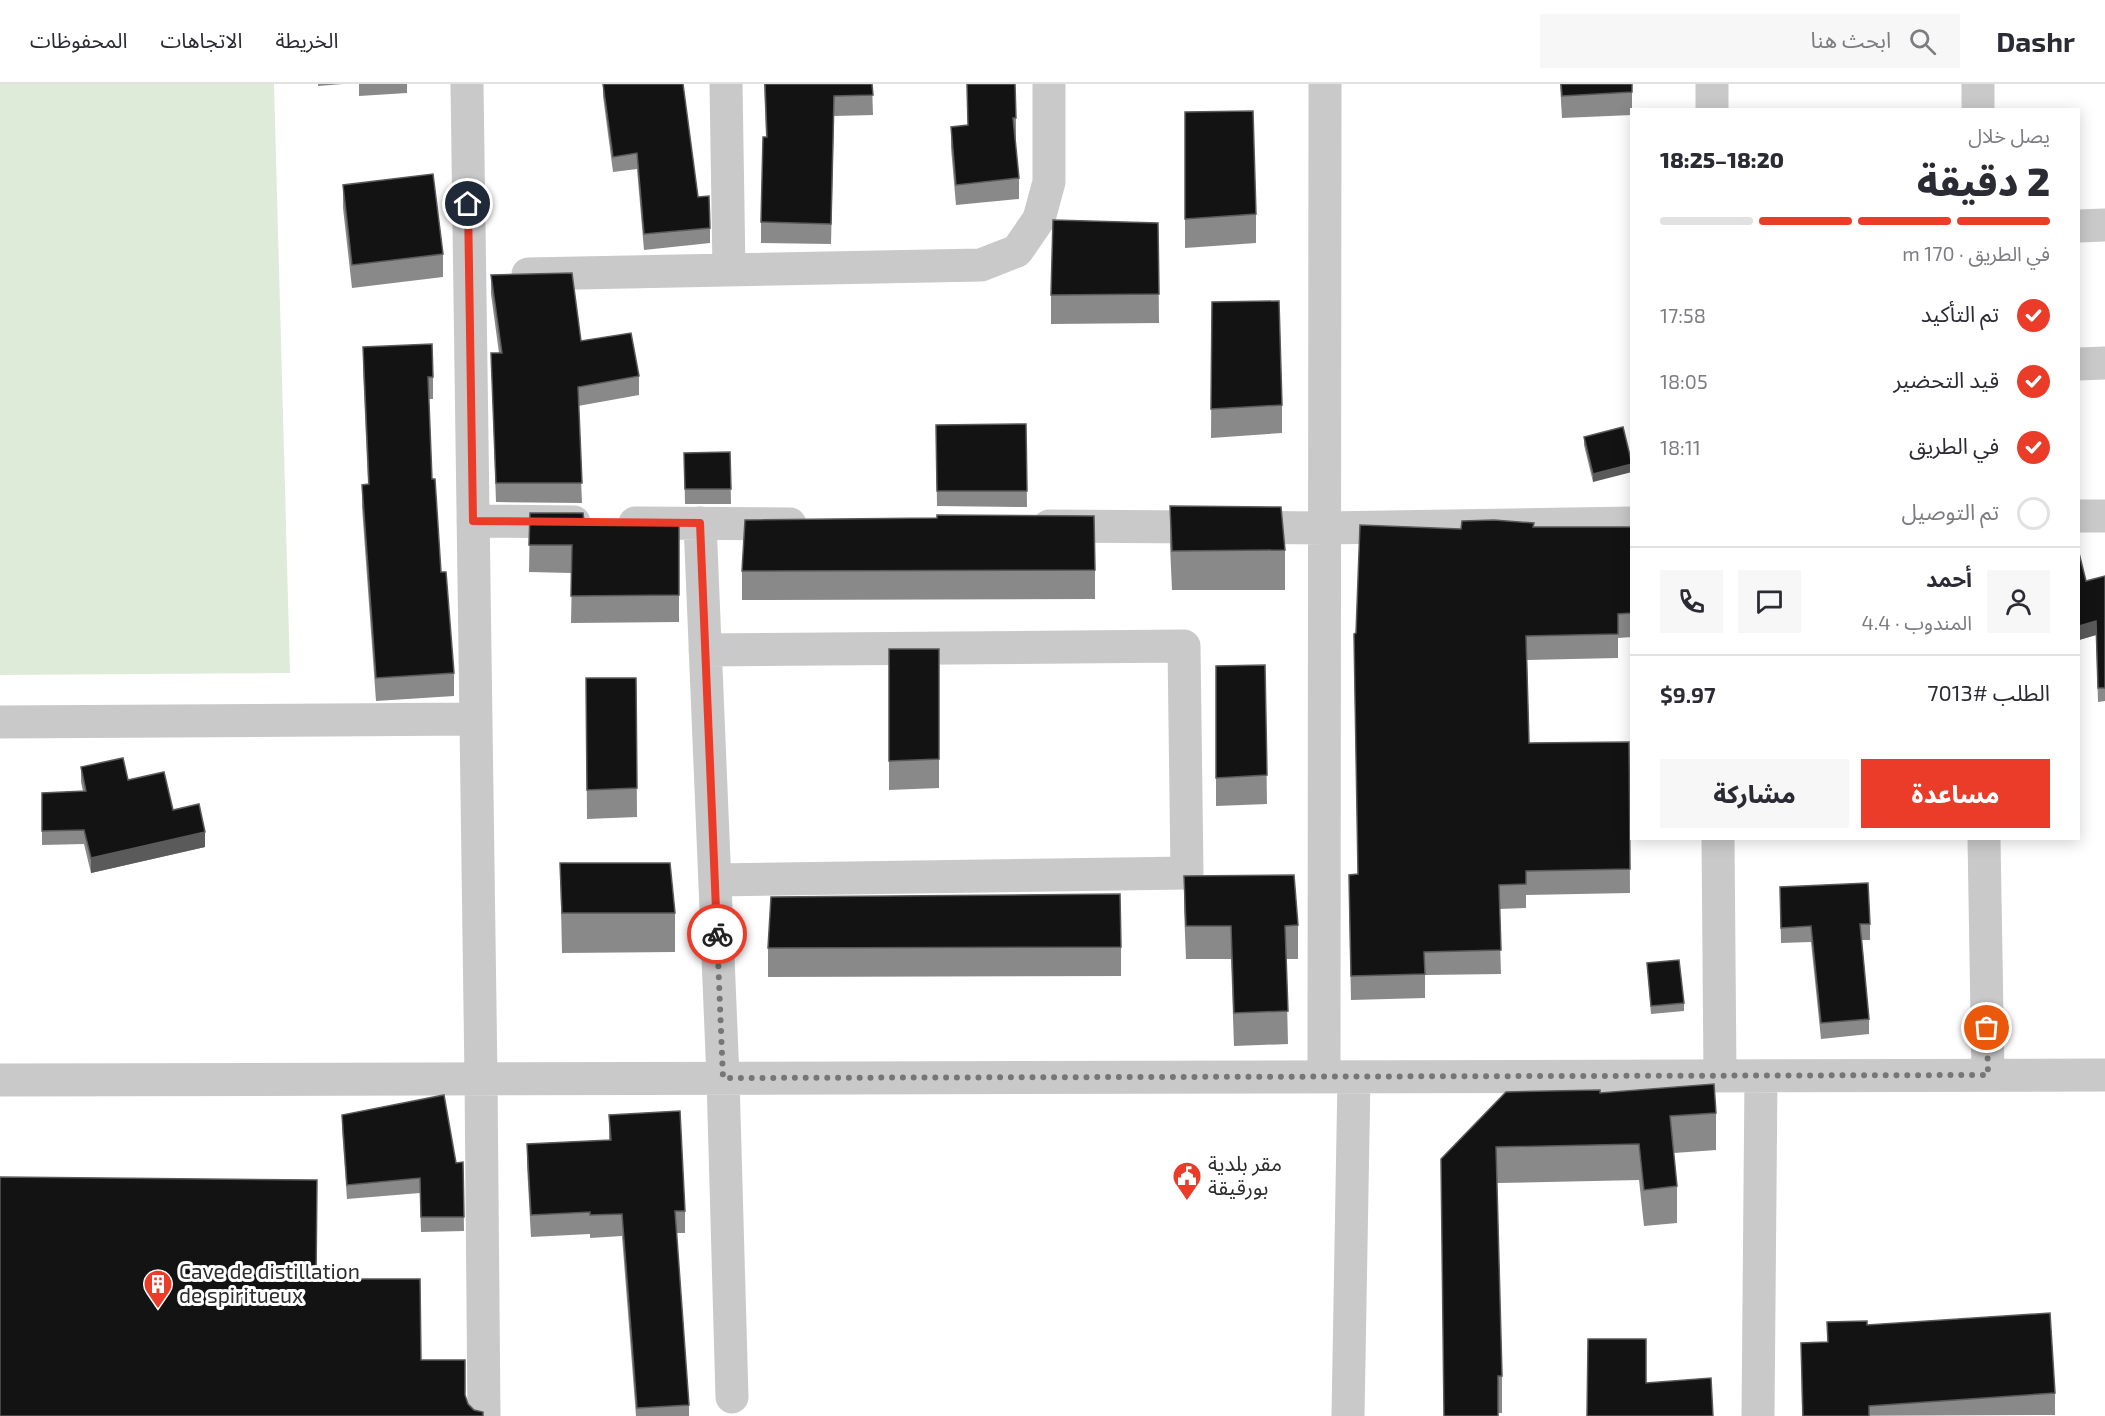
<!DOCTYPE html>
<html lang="ar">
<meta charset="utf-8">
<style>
:root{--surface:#fff;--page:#f7f7f7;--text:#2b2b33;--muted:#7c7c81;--line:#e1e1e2;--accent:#ea3c28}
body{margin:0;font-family:"Exo 2","Noto Sans Arabic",sans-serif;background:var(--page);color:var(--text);direction:rtl;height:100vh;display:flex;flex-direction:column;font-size:22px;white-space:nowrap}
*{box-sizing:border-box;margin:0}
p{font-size:20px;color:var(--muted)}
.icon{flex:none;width:33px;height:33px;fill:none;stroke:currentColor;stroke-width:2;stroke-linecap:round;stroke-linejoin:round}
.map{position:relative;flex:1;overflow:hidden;direction:ltr}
.side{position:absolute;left:1630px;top:24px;width:450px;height:732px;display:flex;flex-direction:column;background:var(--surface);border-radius:0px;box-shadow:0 3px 15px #0003;direction:rtl}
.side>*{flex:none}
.pin{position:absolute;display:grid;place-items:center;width:51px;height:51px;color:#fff;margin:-26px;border:3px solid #fff;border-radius:50%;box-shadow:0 2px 6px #0007}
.courier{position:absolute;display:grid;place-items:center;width:60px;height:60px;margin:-30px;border:4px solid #ea3c28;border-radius:50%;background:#fff;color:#222;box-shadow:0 2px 8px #0007}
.headline em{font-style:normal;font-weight:800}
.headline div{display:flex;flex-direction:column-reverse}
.headline{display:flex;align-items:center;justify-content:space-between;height:102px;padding:0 30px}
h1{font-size:39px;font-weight:800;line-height:45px}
.bar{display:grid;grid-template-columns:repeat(4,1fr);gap:9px 6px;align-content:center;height:72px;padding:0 30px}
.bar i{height:8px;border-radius:4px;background:var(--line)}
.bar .current{background:var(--accent)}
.bar p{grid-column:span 4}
.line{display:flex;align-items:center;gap:15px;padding:0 30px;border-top:2px solid var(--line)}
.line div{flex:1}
.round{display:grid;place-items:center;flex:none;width:63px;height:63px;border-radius:0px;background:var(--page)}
ol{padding:0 30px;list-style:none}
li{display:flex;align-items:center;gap:18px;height:66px}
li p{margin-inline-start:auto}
li .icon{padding:6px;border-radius:50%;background:var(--accent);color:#fff;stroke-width:4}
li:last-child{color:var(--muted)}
li i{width:33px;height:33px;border:3px solid var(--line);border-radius:50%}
.action{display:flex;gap:12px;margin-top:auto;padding:12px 30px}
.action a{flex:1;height:69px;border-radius:0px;background:var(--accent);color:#fff;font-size:24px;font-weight:800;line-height:69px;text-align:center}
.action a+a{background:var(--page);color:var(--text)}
header{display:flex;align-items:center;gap:36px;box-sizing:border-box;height:84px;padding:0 30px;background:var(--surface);border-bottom:2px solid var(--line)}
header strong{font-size:28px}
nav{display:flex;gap:33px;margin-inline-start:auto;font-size:21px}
.search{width:420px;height:54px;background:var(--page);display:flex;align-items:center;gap:15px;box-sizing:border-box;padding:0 21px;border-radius:0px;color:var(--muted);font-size:22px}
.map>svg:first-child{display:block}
.pitch{fill:#dfebd9}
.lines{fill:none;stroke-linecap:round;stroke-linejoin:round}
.street{stroke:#c9c9c9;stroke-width:33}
.wall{fill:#898989}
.shaded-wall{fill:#5a5a5a}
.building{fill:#131313;stroke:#5a5a5a;stroke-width:1.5}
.done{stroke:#767676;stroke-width:6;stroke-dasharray:0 10.8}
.route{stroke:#ea3c28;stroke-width:8}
.labels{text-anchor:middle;stroke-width:6;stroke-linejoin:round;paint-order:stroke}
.poi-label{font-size:21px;fill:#2c2c2c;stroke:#fff;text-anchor:start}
</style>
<header>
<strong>Dashr</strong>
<div class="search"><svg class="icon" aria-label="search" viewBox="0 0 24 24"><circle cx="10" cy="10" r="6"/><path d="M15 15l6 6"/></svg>ابحث هنا</div>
<nav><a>الخريطة</a><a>الاتجاهات</a><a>المحفوظات</a></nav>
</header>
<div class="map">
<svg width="2105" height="1332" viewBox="0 0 2105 1332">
<rect width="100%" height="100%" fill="#fff"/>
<path class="pitch" d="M 0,0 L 274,0 L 290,589 L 0,591 Z"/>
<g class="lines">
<path class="street" d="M 467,0 L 481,994 L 484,1332
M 726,0 L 729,186
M 1712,0 L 1712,26
M 1978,0 L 1978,26
M 2079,142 L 2105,141
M 528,190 L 981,181 L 1017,167 L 1039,135 L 1049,98 L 1049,0
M 2079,280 L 2105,279
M 2079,432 L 2105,432
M 473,437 L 574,438
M 635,439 L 790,440
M 700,439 L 723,994 L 732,1313
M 1049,442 L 1325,444 L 1632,439
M 705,566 L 1184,562 L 1187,789 L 715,796
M 0,638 L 476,635
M 1718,754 L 1720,992
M 1984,754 L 1988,991
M 1324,993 L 1325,0
M 0,996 L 2105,991
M 1348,1332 L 1354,993
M 1758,1332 L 1761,992"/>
</g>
<path class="wall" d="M 318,0 L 343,0 L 318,2 Z
M 359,0 L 407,0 L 407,9 L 359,12 Z
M 603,0 L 698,113 L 710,144 L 710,159 L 644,166 L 637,85 L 613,88 L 603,12 Z
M 764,0 L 872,0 L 873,31 L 834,32 L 831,160 L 761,159 L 761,138 L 766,53 Z
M 967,0 L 1015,0 L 1016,34 L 1016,55 L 1015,55 L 1019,94 L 1019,115 L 956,121 L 951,64 L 951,43 L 968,41 Z
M 1560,0 L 1632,0 L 1632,31 L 1562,34 Z
M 343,101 L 443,170 L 443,193 L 352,204 L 343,124 Z
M 1256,130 L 1256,159 L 1185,164 L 1185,135 Z
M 1158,139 L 1159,239 L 1051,240 L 1051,211 Z
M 491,191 L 581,257 L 639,292 L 639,311 L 578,322 L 582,419 L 496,418 L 491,269 L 499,269 L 491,210 Z
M 1212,218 L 1282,321 L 1282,349 L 1211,354 Z
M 363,263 L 433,293 L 433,315 L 429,315 L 432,395 L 441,488 L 454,589 L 454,612 L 376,617 L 362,423 L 362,401 L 368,400 L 363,286 Z
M 1026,340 L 1027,423 L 937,422 L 936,341 Z
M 1623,343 L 1593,398 L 1584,361 L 1584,353 Z
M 730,368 L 731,420 L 685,420 L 684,369 Z
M 1170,422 L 1285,466 L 1285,506 L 1172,506 L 1170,461 Z
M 530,429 L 584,437 L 679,439 L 679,538 L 571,539 L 572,489 L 529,488 Z
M 1534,443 L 1632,443 L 1632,553 L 1618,554 L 1618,574 L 1527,576 L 1529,659 L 1629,658 L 1630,809 L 1526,811 L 1526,824 L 1499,825 L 1501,890 L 1425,891 L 1425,914 L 1351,916 L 1349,815 L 1358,790 L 1354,573 L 1356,549 Z
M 2079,469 L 2086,497 L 2105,492 L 2105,617 L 2098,618 L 2096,551 L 2079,556 Z
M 1095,486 L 1095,515 L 742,516 L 742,487 Z
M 889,565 L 939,565 L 939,704 L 889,706 Z
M 1265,581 L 1267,720 L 1216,722 L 1216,582 Z
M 586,594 L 636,594 L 637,733 L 587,735 Z
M 81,683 L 128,696 L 173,726 L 205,763 L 91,789 L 84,760 L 42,761 L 42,709 L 83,707 L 81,698 Z
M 560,779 L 675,829 L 675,868 L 562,869 Z
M 1184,792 L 1298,841 L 1298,875 L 1286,875 L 1288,960 L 1234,962 L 1231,875 L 1186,875 L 1184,825 Z
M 1780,803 L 1870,840 L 1870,856 L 1862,856 L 1869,935 L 1869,950 L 1821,955 L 1811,858 L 1781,859 Z
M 1121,863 L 1121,892 L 768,893 L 768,864 Z
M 1647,879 L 1684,919 L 1684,927 L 1651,930 Z
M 1600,1009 L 1716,1029 L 1716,1066 L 1674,1069 L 1677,1102 L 1677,1139 L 1644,1142 L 1639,1096 L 1497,1099 L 1502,1292 L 1502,1329 L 1444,1332 L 1441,1075 Z
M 342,1031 L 456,1079 L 463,1078 L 464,1147 L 421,1148 L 420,1109 L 347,1115 L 342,1045 Z
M 609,1031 L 685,1127 L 685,1149 L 676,1149 L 689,1321 L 689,1332 L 636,1332 L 622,1152 L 590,1154 L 590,1150 L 531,1153 L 527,1082 L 527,1060 L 609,1056 Z
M 1827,1238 L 1867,1241 L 2055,1309 L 2055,1331 L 1802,1332 L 1801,1259 L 1827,1258 Z"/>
<path class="shaded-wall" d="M 1632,380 L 1632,388 L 1593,398 L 1593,390 Z
M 2096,537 L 2096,551 L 2079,556 L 2079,542 Z
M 205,748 L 205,763 L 91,789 L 91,774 Z"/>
<path class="building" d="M 603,0 L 683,0 L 698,113 L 709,112 L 710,144 L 644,150 L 637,69 L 613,73 Z
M 765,0 L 872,0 L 873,11 L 834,12 L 831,140 L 761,138 L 763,53 L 767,53 Z
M 967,0 L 1015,0 L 1016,34 L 1013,34 L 1019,94 L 956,101 L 951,43 L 968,41 Z
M 1561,0 L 1632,0 L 1632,8 L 1562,12 Z
M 1253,27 L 1256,130 L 1185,135 L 1185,28 Z
M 433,90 L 443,170 L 352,181 L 343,101 Z
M 1053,136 L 1158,139 L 1159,210 L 1051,211 Z
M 572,189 L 581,257 L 631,249 L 639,292 L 578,303 L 582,399 L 496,399 L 491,269 L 502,269 L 491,191 Z
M 1279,217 L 1282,321 L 1211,325 L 1212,218 Z
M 432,260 L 433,293 L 428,293 L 432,395 L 435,395 L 441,488 L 446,488 L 454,589 L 376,594 L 362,401 L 369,400 L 363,263 Z
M 1026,340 L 1027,407 L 937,407 L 936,341 Z
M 1623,343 L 1632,380 L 1593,390 L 1584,353 Z
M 730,368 L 731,405 L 685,405 L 684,369 Z
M 1170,422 L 1281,423 L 1285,466 L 1172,467 Z
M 530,429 L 583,429 L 584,437 L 679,439 L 679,511 L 571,512 L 572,461 L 529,461 Z
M 937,431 L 1094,432 L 1095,486 L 742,487 L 745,436 L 937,434 Z
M 1494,436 L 1534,439 L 1533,443 L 1632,443 L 1632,529 L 1618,530 L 1618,550 L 1526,552 L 1529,659 L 1629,658 L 1630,785 L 1526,787 L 1526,800 L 1499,801 L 1501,866 L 1424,868 L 1425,890 L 1351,892 L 1349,791 L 1358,790 L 1354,550 L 1356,549 L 1360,441 L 1461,445 L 1462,437 Z
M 2079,469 L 2086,497 L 2105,492 L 2105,604 L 2098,604 L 2096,537 L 2079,542 Z
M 889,565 L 939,565 L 939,675 L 889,677 Z
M 1265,581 L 1267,691 L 1216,694 L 1216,582 Z
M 586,594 L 636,594 L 637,704 L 587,706 Z
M 123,674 L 128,696 L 164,688 L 173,726 L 199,720 L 205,748 L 91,774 L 84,746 L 42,747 L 42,709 L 86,707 L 81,683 Z
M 560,779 L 670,779 L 675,829 L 562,829 Z
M 1294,791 L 1298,841 L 1285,842 L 1288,927 L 1234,929 L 1231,842 L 1186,842 L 1184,792 Z
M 1868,799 L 1870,840 L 1860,840 L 1869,935 L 1821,939 L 1811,842 L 1781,844 L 1780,803 Z
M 1120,810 L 1121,863 L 768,864 L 771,813 Z
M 1679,876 L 1684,919 L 1651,922 L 1647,879 Z
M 1714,1000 L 1716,1029 L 1670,1032 L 1677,1102 L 1644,1106 L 1639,1060 L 1496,1063 L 1502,1292 L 1498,1292 L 1498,1332 L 1444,1332 L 1441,1075 L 1506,1008 L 1600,1006 L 1600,1009 Z
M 444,1011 L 456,1079 L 463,1078 L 464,1133 L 421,1133 L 420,1094 L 347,1101 L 342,1031 Z
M 680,1027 L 685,1127 L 675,1127 L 689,1321 L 637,1324 L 622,1130 L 590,1131 L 590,1128 L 531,1131 L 527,1060 L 611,1056 L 609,1031 Z
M 0,1093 L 317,1096 L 316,1195 L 420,1195 L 421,1276 L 465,1276 L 465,1311 L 468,1320 L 474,1326 L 483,1328 L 483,1332 L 0,1332 Z
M 2050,1229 L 2055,1309 L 1869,1322 L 1869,1332 L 1803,1332 L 1801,1259 L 1828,1258 L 1827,1238 L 1867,1237 L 1867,1241 Z
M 1588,1255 L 1646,1255 L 1646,1299 L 1711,1294 L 1713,1332 L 1587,1332 Z"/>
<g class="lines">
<path class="done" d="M 717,850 L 723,994 L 1988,991 L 1987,944"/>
<path class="route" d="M 468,120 L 473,437 L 700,439 L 717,850"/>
</g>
<defs>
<g id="civic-pin" transform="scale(1.5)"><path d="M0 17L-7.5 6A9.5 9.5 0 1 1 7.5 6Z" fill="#ea3c28" stroke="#fff"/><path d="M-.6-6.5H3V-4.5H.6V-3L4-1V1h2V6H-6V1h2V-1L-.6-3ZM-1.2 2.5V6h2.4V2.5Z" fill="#fff"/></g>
<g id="building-pin" transform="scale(1.5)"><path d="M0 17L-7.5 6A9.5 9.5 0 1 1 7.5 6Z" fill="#ea3c28" stroke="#fff"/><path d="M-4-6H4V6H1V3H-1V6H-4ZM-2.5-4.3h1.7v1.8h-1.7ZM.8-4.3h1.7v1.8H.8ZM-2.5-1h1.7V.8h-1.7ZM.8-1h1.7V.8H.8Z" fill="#fff"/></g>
</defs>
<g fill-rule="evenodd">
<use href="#civic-pin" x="1187" y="1092"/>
<use href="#building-pin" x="158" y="1200"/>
</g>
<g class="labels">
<g class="poi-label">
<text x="1208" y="1087">مقر بلدية<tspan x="1208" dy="24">بورقيقة</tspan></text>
<text x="179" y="1195">Cave de distillation<tspan x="179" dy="24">de spiritueux</tspan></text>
</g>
</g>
</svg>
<div class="pin" style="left:1987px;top:944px;background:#ea580c"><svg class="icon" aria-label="bag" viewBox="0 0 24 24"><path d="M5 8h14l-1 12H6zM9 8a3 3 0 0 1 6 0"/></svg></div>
<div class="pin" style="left:468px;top:120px;background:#1f2937"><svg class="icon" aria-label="home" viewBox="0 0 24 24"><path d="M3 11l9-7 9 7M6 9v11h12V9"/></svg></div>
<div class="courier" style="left:717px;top:850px"><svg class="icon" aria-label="bike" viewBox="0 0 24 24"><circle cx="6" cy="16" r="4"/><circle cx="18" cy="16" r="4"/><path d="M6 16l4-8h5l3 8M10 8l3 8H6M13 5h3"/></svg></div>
<section class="side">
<div class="headline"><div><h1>2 دقيقة</h1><p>يصل خلال</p></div><em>18:20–18:25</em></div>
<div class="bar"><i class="current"></i><i class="current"></i><i class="current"></i><i></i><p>في الطريق · 170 m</p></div>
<ol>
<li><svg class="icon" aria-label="check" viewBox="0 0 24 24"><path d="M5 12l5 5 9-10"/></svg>تم التأكيد<p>17:58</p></li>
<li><svg class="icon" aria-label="check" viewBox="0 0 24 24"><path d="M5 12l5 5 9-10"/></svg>قيد التحضير<p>18:05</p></li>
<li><svg class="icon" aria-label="check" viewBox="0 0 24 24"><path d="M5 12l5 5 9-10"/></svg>في الطريق<p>18:11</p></li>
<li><i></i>تم التوصيل</li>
</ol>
<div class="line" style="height:108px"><a class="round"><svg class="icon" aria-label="person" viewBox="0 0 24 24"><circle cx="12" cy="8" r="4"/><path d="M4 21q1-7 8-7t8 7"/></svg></a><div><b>أحمد</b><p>المندوب · 4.4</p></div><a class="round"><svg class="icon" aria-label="chat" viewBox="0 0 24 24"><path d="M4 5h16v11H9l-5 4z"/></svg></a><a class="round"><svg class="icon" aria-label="phone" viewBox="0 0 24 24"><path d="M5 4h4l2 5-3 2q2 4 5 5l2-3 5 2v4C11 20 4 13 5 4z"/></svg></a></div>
<div class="line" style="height:78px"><div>الطلب #7013</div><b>$9.97</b></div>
<div class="action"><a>مساعدة</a><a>مشاركة</a></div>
</section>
</div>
